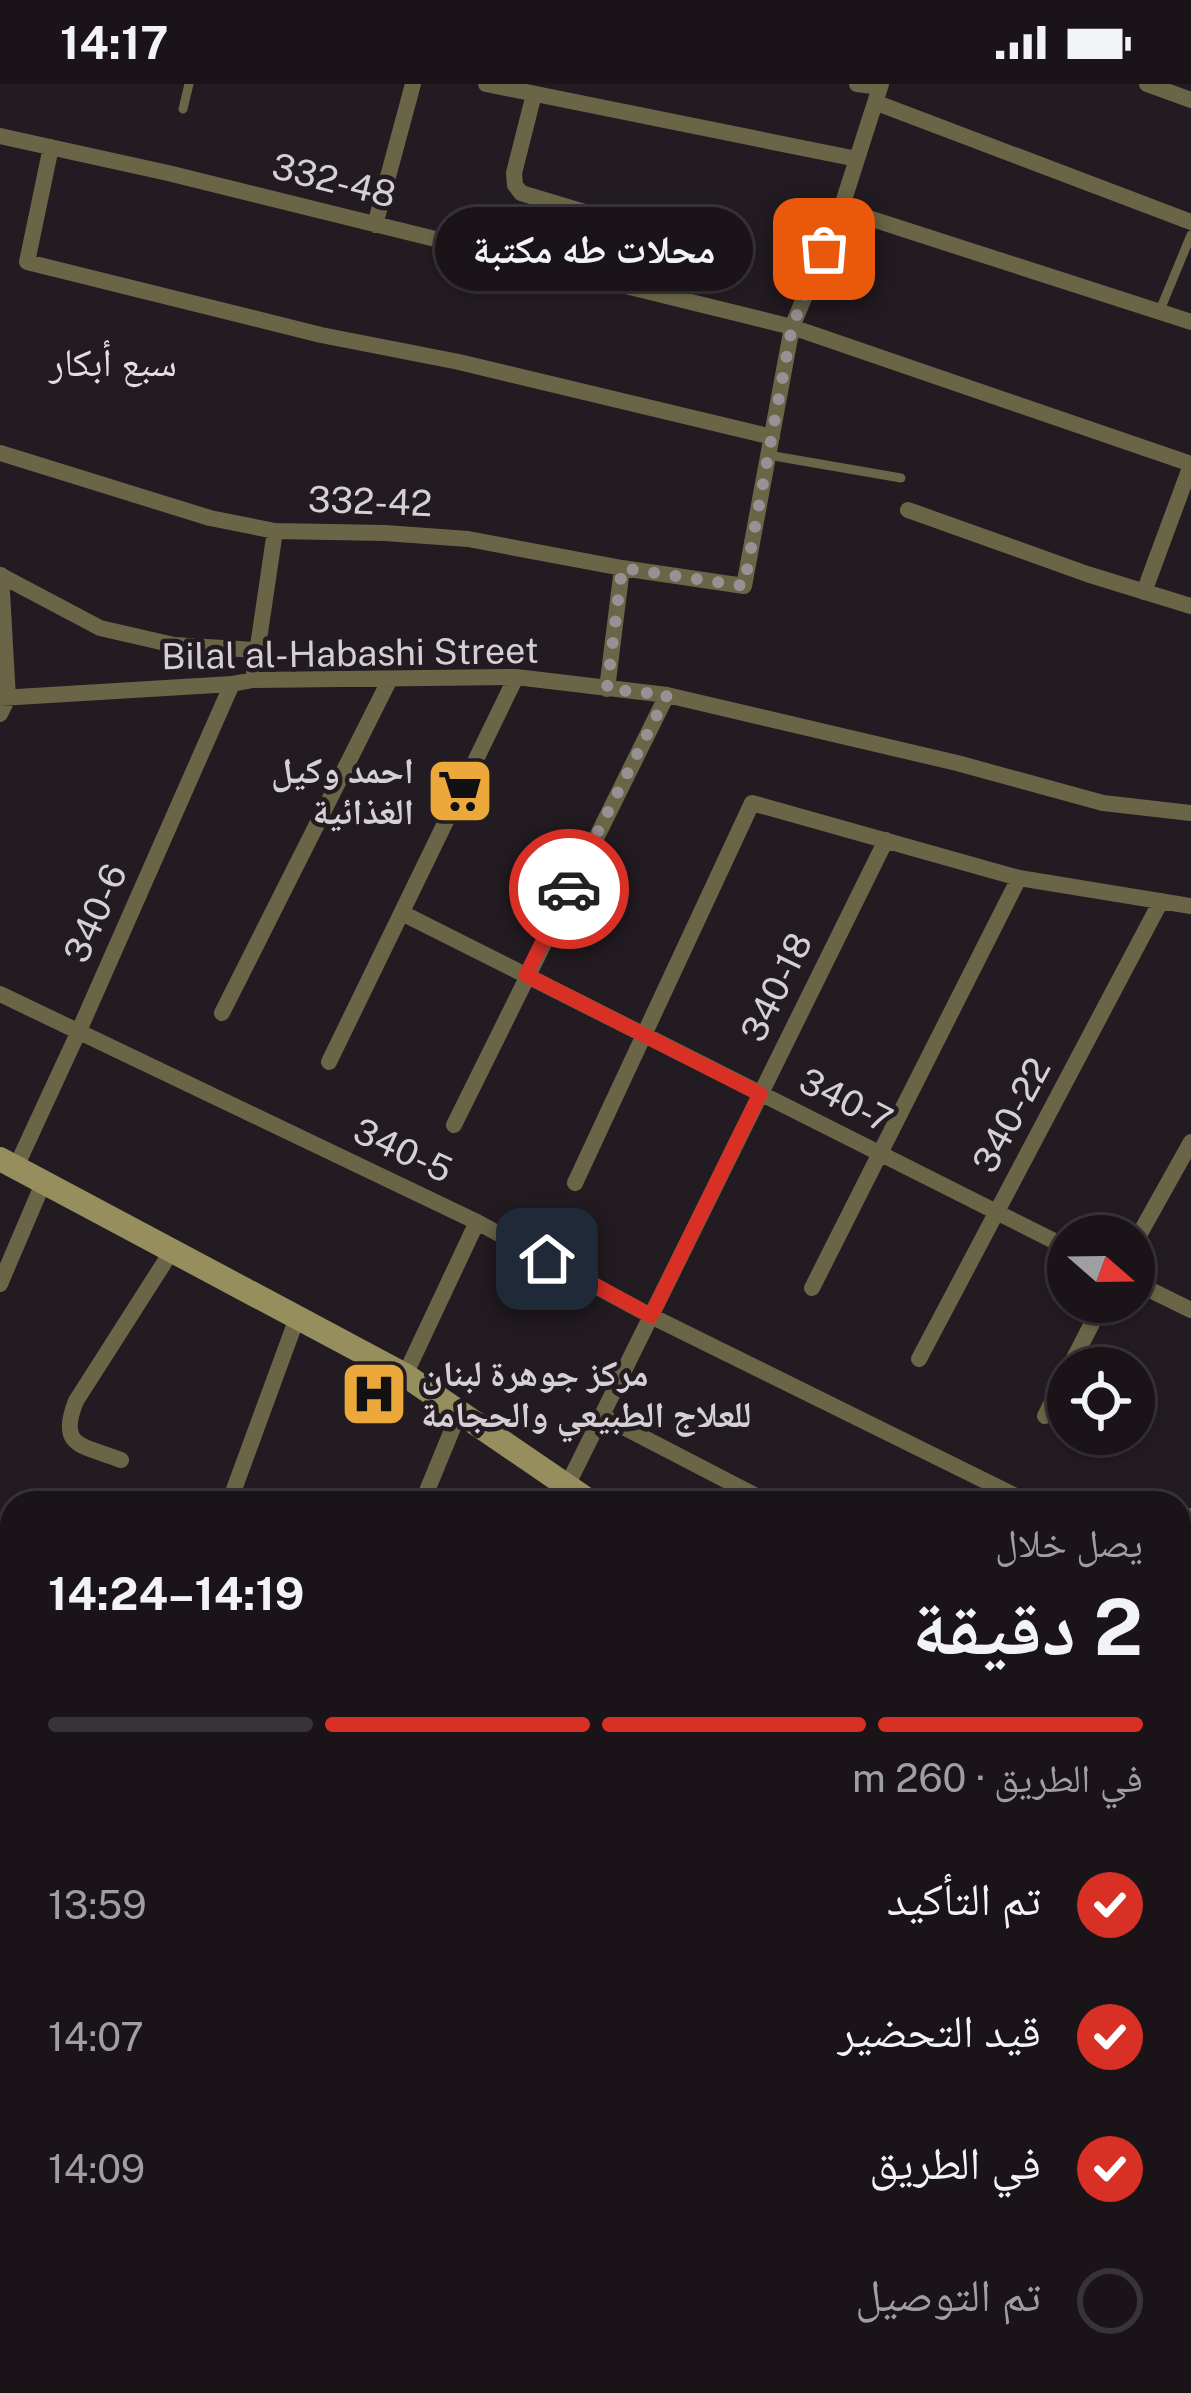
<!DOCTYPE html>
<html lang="ar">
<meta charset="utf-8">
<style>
:root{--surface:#1a1419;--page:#272126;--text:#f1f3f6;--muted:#9f9ea2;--line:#383338;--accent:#d93025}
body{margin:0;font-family:"Public Sans","Noto Naskh Arabic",sans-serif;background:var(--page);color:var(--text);direction:rtl;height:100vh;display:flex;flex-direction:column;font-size:45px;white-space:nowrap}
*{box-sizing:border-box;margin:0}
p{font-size:39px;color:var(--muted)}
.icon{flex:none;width:66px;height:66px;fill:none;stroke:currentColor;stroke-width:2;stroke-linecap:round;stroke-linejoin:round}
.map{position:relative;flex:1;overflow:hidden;direction:ltr}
.panel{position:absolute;left:0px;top:1407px;width:1191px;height:903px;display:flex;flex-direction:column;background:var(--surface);border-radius:36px 36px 0 0;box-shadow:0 3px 9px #0004,0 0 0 3px var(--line);direction:rtl}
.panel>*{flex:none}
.needle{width:78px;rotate:110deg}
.buttons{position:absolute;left:1047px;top:1131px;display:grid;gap:24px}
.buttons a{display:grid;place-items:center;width:108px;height:108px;border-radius:50%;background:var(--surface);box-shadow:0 3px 9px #0004,0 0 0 3px var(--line);font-size:60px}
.pin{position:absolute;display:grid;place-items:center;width:102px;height:102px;color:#fff;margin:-51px;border-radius:24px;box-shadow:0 6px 18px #0006}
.courier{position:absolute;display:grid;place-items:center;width:120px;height:120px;margin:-60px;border:9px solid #d93025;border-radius:50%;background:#fff;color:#222;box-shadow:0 3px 15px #0007}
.bubble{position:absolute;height:84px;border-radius:42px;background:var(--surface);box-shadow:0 3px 9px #0004,0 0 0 3px var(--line);font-size:39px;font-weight:700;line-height:84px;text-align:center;direction:rtl}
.headline em{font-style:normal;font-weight:700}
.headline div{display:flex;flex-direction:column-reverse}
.headline{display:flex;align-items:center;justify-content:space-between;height:204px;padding:0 48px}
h1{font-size:78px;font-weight:700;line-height:90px}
.bar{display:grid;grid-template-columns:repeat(4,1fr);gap:18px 12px;align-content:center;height:144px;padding:0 48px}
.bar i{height:15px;border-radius:9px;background:var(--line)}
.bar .active{background:var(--accent)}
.bar p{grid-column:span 4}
ol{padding:0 48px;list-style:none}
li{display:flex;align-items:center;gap:36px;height:132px}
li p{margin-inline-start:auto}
li .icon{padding:12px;border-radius:50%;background:var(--accent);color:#fff;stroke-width:4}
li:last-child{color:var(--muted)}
li i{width:66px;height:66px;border:6px solid var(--line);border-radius:50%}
.status{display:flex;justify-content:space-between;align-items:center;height:84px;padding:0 60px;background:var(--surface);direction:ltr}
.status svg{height:33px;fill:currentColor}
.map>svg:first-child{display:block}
.education{fill:#321f1f}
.building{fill:url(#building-back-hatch);stroke:#837b73;stroke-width:3}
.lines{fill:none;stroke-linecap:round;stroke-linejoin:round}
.lane{stroke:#6b6547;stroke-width:9}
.street{stroke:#6b6547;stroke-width:16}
.secondary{stroke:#978e5d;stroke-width:24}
.highway{stroke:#d9ca7c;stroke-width:30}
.done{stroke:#969195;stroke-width:12;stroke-dasharray:0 21.6}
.route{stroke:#d93025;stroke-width:15}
.labels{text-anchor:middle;stroke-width:9;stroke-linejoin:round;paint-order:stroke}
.street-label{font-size:36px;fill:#d4d0d4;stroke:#221b21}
.poi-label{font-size:36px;font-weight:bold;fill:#d4d0d4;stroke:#221b21;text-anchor:end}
.neighbourhood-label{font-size:39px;fill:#e6dce5;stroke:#221b21}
</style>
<div class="status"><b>14:17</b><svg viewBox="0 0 49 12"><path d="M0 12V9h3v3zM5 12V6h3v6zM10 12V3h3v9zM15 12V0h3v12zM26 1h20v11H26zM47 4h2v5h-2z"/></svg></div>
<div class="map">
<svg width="1191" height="2309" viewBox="0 0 1191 2309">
<defs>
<pattern id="building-back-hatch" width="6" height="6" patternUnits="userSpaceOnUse" patternTransform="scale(3)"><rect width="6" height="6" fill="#423b34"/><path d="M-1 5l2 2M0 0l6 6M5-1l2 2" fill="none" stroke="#5c5650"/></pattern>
</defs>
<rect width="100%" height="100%" fill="#221b21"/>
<path class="education" d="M 12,1868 L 12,2096 L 0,2102 L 0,1874 Z"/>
<path class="building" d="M 0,2249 L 12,2272 L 12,2298 L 25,2298 L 31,2309 L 0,2309 Z
M 99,2298 L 181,2298 L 187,2309 L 104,2309 Z
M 243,2298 L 325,2298 L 331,2309 L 248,2309 Z
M 399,2298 L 428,2298 L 407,2309 Z
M 538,2298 L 644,2298 L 650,2309 L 517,2309 Z
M 715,2298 L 810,2298 L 816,2309 L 721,2309 Z"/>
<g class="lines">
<path class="lane" d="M 183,25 L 189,0
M 1160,226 L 1191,151
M 768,371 L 901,394"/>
<path class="street" d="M 486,0 L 857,75
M 857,0 L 880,3
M 1147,0 L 1191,16
M 534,10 L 514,89 L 515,101 L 521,109 L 671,154
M 877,19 L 1191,138
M 0,52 L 168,89 L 792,243 L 1191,380
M 51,63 L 27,178 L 321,251 L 459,278 L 772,353
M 841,125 L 1191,238
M 375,141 L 413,0
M 0,369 L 210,434 L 275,447 L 385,449 L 468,455 L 622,484 L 744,502 L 792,243 L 841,125 L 881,0
M 908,426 L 1087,490 L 1191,522
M 0,491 L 100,544 L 174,561 L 257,566
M 1144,508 L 1191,381
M 253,596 L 275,447
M 607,605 L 622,484
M 0,614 L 232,600 L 253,596 L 516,593 L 667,611 L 957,679 L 1103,719 L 1191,729
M 0,630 L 8,614 L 1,491
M 402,829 L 1068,1164
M 0,910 L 477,1138 L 651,1232 L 1030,1419
M 222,929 L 390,595
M 329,978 L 516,593
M 454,1041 L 667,611
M 16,1083 L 78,949 L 232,600
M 575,1099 L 752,719 L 1019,794 L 1191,822
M 1134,1160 L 1191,1058
M 1134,1198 L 1191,1226
M 0,1200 L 44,1097
M 812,1204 L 1019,794
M 919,1275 L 1161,817
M 1069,1284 L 1103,1218
M 405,1291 L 477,1138
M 602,1332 L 770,1419
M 1045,1332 L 1068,1286
M 121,1376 C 83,1361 57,1364 76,1317 L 173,1165
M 567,1402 L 886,756
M 229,1419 L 297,1234
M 422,1419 L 459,1329
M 1179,1456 L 1191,1432
M 1179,1492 L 1191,1498
M 1179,1632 L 1191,1638
M 0,1743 L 12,1747
M 1179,1750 L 1191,1757
M 0,2117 L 12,2111
M 0,2162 L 12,2185
M 70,2298 L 76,2309
M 219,2298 L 225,2309
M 384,2298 L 390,2309
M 693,2298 L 698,2309
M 856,2298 L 861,2309
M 964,2298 L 970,2309
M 1122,2298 L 1127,2309
M 453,2309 L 475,2298
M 1186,2309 L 1191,2307"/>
<path class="secondary" d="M 0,1075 L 405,1291 L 592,1419
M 1179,1820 L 1191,1828"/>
<path class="highway" d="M 0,1596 L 12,1598
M 0,1649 L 12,1650
M 1179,1916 L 1191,1922
M 1179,1963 L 1191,1969
M 1179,2011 L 1191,2017
M 1179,2090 L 1191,2098"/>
</g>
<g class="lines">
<path class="done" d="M 569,805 L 667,611 L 607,605 L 622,484 L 744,502 L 792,243 L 824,165"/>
<path class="route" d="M 547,1175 L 651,1232 L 760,1010 L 526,891 L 569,805"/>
</g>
<defs>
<g id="supermarket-square" transform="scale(3.45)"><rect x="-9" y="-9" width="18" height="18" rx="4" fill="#eda83b" stroke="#221b21"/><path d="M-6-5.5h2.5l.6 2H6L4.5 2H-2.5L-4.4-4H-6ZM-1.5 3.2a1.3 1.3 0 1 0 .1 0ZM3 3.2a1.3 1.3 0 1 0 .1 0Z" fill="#111"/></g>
<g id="hospital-square" transform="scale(3.45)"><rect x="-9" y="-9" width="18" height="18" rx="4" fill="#eda83b" stroke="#221b21"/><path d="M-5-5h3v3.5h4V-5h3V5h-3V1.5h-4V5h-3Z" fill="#111"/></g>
</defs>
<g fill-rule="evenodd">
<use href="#supermarket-square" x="460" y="707"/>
<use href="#hospital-square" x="374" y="1310"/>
</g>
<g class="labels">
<g class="street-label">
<text transform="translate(334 96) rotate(14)" y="13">332-48</text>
<text transform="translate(370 417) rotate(2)" y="13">332-42</text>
<text transform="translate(350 569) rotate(-1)" y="13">Bilal al-Habashi Street</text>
<text transform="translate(95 829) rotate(-66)" y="13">340-6</text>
<text transform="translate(776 903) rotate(-64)" y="13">340-18</text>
<text transform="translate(846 1016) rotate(27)" y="13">340-7</text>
<text transform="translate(1011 1031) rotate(-62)" y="13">340-22</text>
<text transform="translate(403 1066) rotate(25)" y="13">340-5</text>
</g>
<g class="poi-label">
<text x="414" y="699">احمد وكيل<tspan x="414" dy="41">الغذائية</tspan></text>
<text x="421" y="1302" text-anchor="start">مركز جوهرة لبنان<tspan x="421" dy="41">للعلاج الطبيعي والحجامة</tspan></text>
</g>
<g class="neighbourhood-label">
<text x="113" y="292">سبع أبكار</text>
</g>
</g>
</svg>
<div class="buttons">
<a><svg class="needle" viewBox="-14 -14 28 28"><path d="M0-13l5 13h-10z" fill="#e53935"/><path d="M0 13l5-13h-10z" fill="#9f9ea2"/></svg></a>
<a><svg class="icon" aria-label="locate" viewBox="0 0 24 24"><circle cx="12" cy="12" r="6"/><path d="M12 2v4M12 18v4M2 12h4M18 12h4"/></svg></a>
</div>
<div class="pin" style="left:824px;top:165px;background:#ea580c"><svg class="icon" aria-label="bag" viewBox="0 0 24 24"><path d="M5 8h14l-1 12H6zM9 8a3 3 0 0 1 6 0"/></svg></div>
<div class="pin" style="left:547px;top:1175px;background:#1f2937"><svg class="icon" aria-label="home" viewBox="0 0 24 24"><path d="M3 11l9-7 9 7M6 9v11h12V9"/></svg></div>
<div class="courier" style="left:569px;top:805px"><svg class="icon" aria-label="car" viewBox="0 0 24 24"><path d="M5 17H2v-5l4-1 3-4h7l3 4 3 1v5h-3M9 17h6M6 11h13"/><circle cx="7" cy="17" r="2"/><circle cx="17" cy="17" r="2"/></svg></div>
<div class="bubble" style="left:435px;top:123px;width:318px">محلات طه مكتبة</div>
<section class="panel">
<div class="headline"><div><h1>2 دقيقة</h1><p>يصل خلال</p></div><em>14:19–14:24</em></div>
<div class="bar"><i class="active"></i><i class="active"></i><i class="active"></i><i></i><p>في الطريق · 260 m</p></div>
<ol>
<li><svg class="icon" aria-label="check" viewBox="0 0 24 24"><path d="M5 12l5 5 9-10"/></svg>تم التأكيد<p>13:59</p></li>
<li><svg class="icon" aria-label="check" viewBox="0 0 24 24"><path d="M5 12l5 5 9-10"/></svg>قيد التحضير<p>14:07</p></li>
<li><svg class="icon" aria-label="check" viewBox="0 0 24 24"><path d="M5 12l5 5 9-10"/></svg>في الطريق<p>14:09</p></li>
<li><i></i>تم التوصيل</li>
</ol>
</section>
</div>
